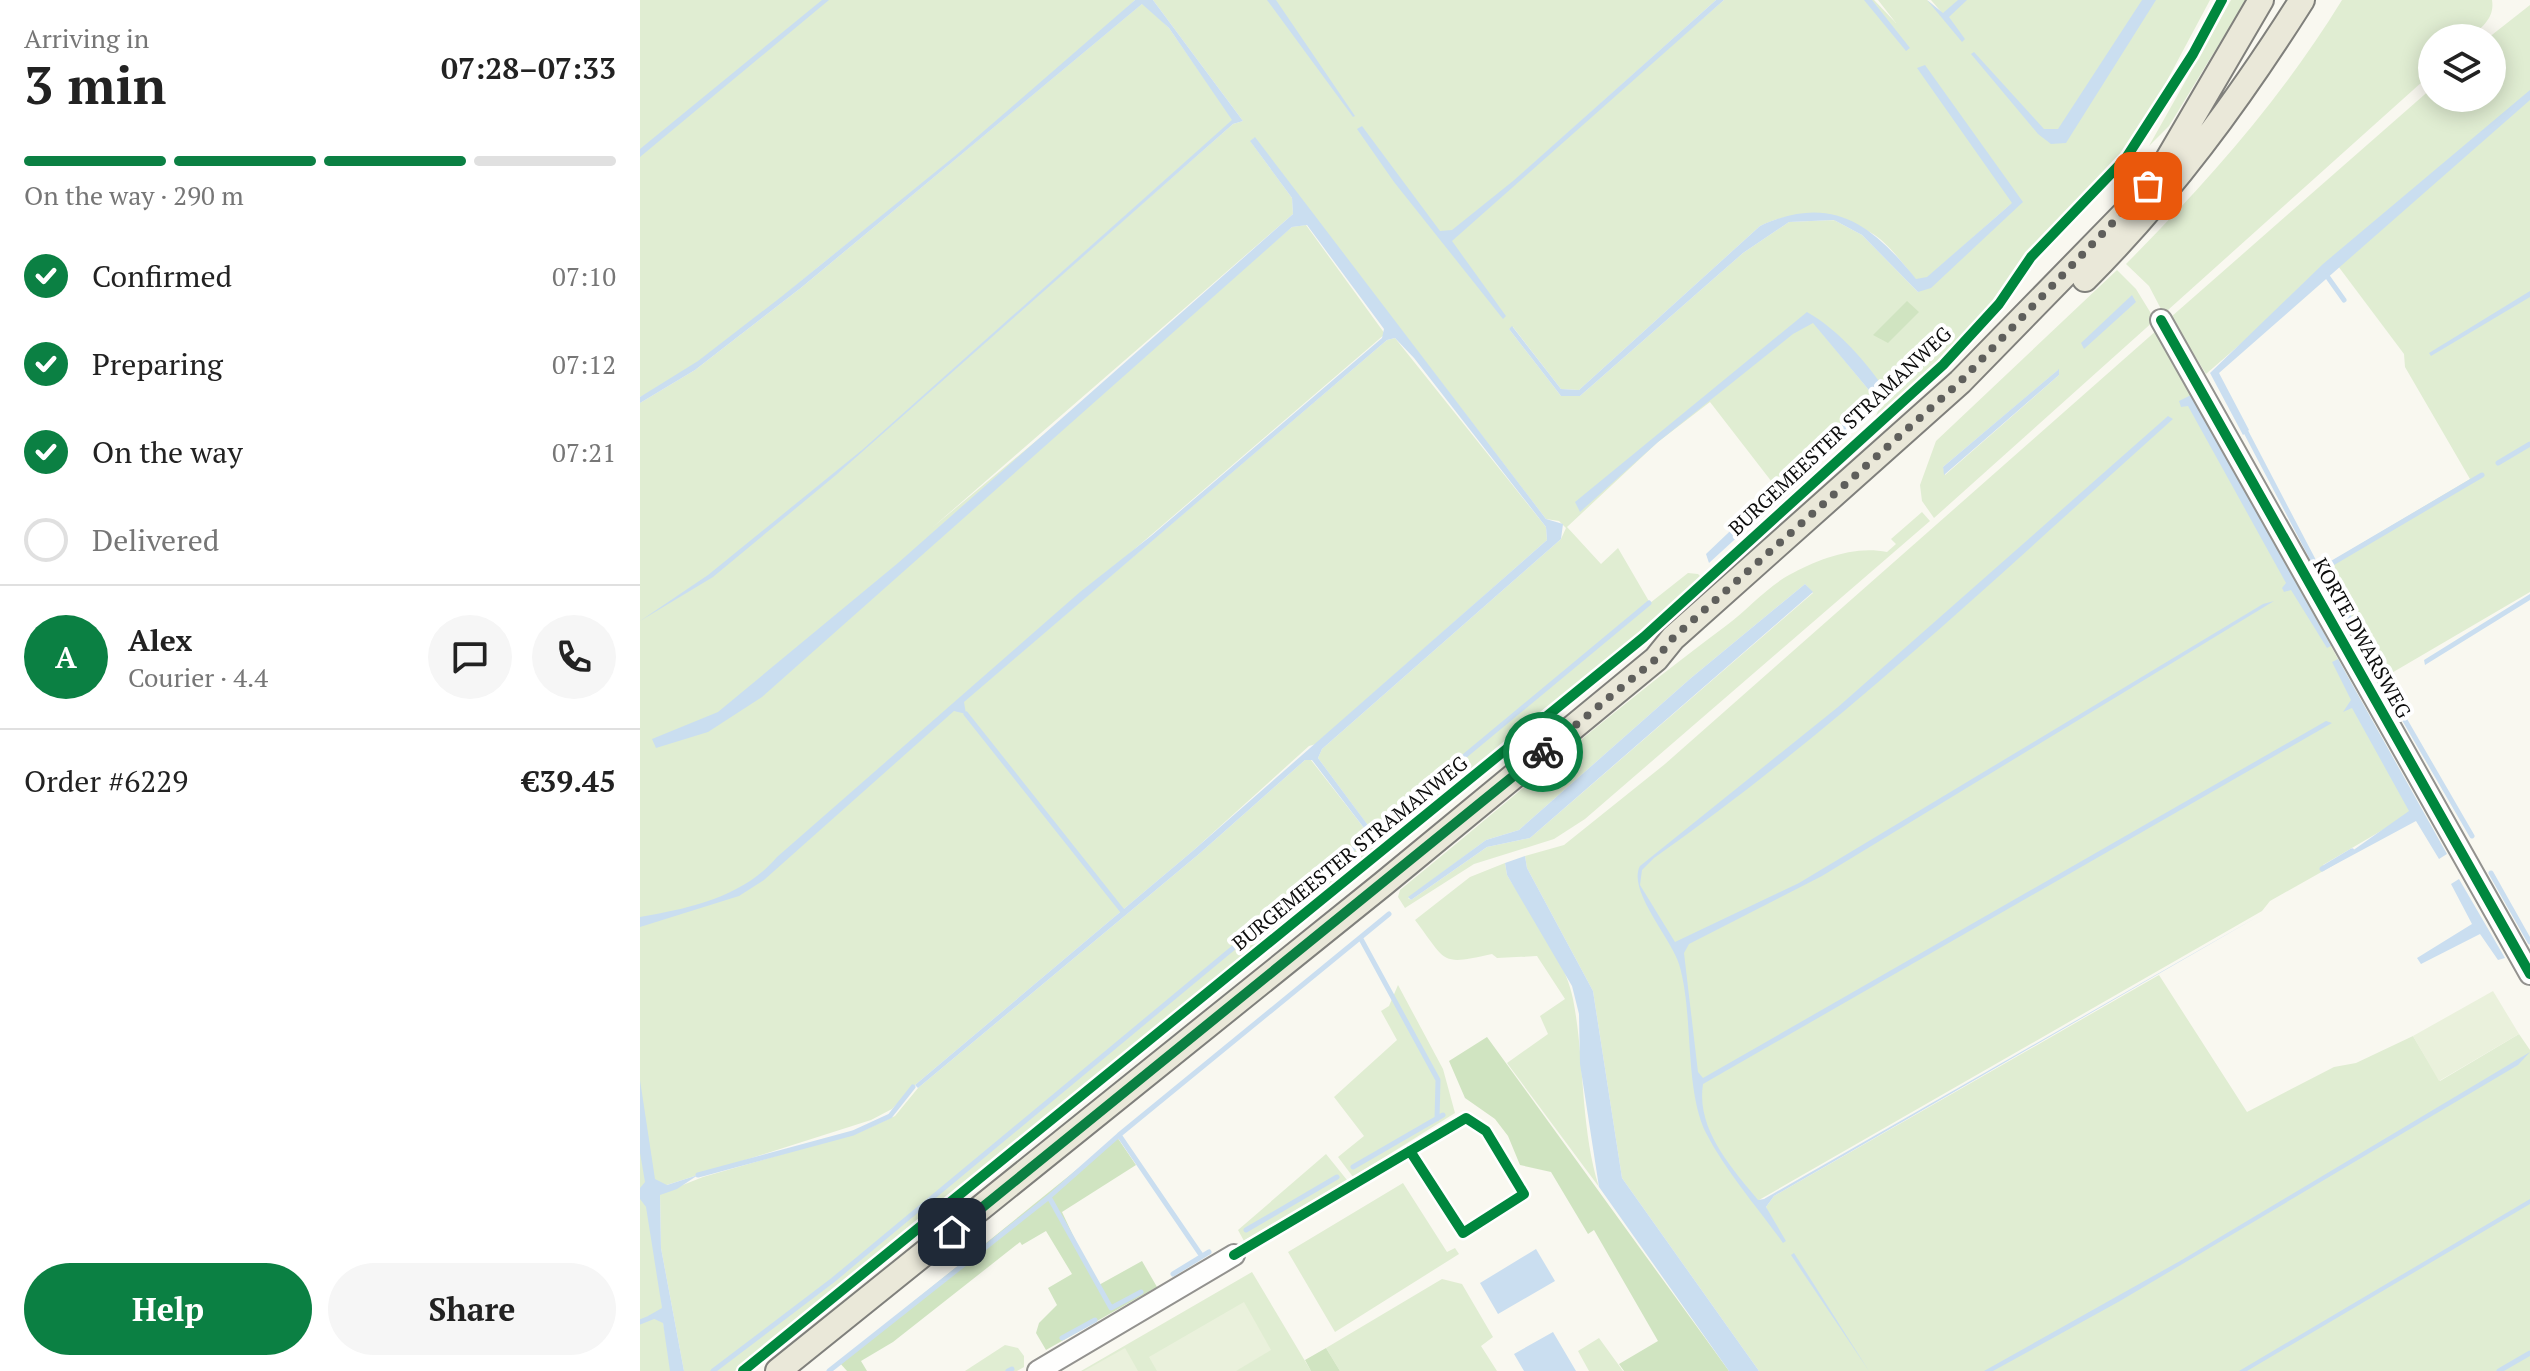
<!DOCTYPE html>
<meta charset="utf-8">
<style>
:root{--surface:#fff;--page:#f6f6f6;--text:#222;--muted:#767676;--line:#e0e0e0;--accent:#0b8043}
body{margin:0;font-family:"PT Serif",serif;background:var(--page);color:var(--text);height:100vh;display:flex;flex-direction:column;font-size:30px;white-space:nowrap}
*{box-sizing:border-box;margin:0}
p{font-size:26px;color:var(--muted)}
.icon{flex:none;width:44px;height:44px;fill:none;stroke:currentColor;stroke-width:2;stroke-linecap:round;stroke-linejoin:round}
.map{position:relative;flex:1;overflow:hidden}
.details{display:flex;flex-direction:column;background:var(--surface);width:640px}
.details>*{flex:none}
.fabs{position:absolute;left:1778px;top:24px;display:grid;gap:16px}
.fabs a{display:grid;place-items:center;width:88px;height:88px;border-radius:50%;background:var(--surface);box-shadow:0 4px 20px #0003;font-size:40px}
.pin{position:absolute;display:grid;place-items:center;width:68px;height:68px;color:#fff;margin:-34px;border-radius:16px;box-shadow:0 4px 12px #0006}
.courier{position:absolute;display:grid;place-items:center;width:80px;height:80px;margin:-40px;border:6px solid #0b8043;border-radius:50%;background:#fff;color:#222;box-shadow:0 2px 10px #0007}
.overview em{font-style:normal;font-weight:600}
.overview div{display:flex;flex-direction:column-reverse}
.overview{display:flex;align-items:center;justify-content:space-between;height:136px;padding:0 24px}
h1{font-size:52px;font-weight:600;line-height:60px}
.bar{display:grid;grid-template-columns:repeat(4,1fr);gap:12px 8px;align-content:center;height:96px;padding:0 24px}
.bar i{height:10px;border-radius:6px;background:var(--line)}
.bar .active{background:var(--accent)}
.bar p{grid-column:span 4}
.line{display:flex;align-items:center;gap:20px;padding:0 24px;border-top:2px solid var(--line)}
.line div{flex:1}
.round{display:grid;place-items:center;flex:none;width:84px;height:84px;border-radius:42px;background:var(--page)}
ol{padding:0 24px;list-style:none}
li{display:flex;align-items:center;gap:24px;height:88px}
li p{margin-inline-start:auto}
li .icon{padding:8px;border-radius:50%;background:var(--accent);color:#fff;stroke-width:4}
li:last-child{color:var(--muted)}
li i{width:44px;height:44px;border:4px solid var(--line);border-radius:50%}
.button{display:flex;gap:16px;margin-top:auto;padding:16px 24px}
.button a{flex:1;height:92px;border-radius:48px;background:var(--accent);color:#fff;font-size:32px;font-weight:600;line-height:92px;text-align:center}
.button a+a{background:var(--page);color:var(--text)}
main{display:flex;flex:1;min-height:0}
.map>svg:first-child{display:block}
.green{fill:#e0edd2;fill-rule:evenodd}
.forest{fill:#d0e4c1}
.pitch{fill:#eaf1dc}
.water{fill:#cadef0}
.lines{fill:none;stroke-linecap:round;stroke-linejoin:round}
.stream{stroke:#cadef0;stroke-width:5}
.minor-casing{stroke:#93928f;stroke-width:24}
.major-casing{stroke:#80807c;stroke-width:28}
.minor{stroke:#fefefd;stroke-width:20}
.major{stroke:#eae8d9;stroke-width:24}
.cycleway-casing{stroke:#fff;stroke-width:15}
.cycleway{stroke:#00873e;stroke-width:10}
.done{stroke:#5f5f5c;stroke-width:8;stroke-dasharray:0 14.4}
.route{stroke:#0b8043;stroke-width:10}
.labels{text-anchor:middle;stroke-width:8;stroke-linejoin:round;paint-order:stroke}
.street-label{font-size:20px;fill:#0c0c0c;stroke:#fff}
</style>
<main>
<section class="details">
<div class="overview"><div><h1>3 min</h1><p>Arriving in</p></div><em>07:28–07:33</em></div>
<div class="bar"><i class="active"></i><i class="active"></i><i class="active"></i><i></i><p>On the way · 290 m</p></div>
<ol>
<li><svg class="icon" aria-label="check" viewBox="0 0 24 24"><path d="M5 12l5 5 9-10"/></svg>Confirmed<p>07:10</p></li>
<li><svg class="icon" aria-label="check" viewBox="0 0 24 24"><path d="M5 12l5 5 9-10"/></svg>Preparing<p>07:12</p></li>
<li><svg class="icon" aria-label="check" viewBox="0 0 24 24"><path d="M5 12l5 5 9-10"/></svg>On the way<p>07:21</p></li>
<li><i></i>Delivered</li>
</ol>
<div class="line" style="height:144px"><b class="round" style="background:var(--accent);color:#fff">A</b><div><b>Alex</b><p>Courier · 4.4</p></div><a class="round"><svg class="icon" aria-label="chat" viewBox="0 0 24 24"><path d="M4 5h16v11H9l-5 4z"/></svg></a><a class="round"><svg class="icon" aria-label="phone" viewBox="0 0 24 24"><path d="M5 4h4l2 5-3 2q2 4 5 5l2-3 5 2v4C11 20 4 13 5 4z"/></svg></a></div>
<div class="line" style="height:104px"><div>Order #6229</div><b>€39.45</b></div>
<div class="button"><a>Help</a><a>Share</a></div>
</section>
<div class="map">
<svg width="1890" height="1371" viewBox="0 0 1890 1371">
<rect width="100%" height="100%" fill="#f9f8f0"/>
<path class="green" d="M 0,0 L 495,0 C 395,95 285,181 177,268 C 128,308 58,373 0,397 Z
M 513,0 L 1076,0 L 837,214 L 1084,0 L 1234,0 L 1256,23 L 1238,0 L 1287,0 L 1303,14 L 1291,0 L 1570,0 L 1498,135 L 1383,259 L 1333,327 L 1233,423 L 1246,392 L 1177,327 L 1233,395 L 1135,486 L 1070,402 L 1018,442 L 927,527 L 961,564 L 978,548 L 1010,603 L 1048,573 L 1058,574 L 1063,579 L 780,816 L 96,1371 L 44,1371 L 21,1248 L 20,1194 L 63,1177 L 220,1132 L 255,1116 L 278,1088 L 559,854 L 665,760 L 671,760 L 724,828 L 732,831 L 678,758 L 682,749 L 921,539 L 926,528 L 919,521 L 906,519 L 614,138 L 611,142 L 652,198 L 653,214 L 293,527 L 652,227 L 666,225 L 745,334 L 347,676 L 350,679 L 747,340 L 755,338 L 906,527 L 907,540 L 676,744 L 669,746 L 555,849 L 275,1085 L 252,1109 L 231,1120 L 14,1189 L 23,1322 L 31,1366 L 30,1371 L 0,1371 L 0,403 L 55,370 L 162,287 L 503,3 L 529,28 L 593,120 L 289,391 L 593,124 L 603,121 ZM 1372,203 L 1278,292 L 1222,235 L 1194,220 L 1149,222 L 1103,253 L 940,396 L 921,396 L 869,329 L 873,327 L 921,389 L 939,390 L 1120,226 C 1143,215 1156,215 1181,218 C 1234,225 1244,239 1276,280 L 1287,278 Z
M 1591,0 L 1606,0 L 1529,126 L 1509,146 Z
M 1702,0 L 1852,0 C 1855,18 1842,27 1830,38 L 1792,38 L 1792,73 L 1528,310 L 1521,309 L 1509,286 L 1486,264 C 1571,178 1639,102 1702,0 Z
M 1890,5 L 1890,592 L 1738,681 L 1677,570 L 1830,479 L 1765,367 L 1764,354 L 1695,262 L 1566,374 L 1531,317 L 1792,88 L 1792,98 L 1852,98 L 1852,38 L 1848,38 Z
M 1477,270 L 1496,289 L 1515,320 L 1294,518 L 1282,501 L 1280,485 L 1296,441 ZM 1418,370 L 1419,375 L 1305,475 L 1303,467 Z
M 1517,330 L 1780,808 L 1683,865 L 1685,870 L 1630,901 L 1622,911 L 1119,1200 L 1128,1213 L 1126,1207 L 1134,1196 L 1519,975 L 1607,1112 L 1694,1067 L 1716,1063 L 1773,1036 L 1800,1081 L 1879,1034 L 1890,1050 L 1890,1371 L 1119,1371 L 982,1178 L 953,991 L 887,868 L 885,856 L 924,845 L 1025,764 Z
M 1282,512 L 1290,521 L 945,819 L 914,839 L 834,864 L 765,908 L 758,897 L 760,890 C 869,801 975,708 1087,625 C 1108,609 1126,588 1149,575 C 1178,559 1215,545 1247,552 L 1256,544 L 1251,539 ZM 1165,584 L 1173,593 L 890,838 L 847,847 L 771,900 L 768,898 L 846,840 L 879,830 L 1051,678 Z
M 865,863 L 867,875 C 888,910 926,960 933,999 C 945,1060 940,1127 959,1187 L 867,1063 L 908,1034 L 900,1016 L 925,999 L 897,956 L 857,958 L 852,954 C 799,966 807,962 775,920 L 830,877 Z
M 758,985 L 803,1069 L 815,1113 L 713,1177 L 698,1157 L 724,1136 L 694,1097 L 757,1040 L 741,1011 L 749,1006 Z
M 686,1154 L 707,1180 L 604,1241 L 598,1230 Z
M 763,1183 L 807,1252 L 815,1248 L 819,1254 L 695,1332 L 648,1252 Z
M 612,1272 L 671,1371 L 441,1371 Z
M 802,1279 L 822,1284 L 853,1337 L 841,1346 L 857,1371 L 700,1371 L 686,1348 Z
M 959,1338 L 983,1371 L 949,1371 L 938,1351 Z
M 365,1345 L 378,1348 L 384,1356 L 384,1367 L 377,1371 L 325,1371 Z"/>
<path class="forest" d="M 1267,301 L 1279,312 L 1248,343 L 1233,335 Z
M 847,1037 L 1089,1371 L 984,1371 L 979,1364 L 1018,1341 L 954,1230 L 948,1234 L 911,1172 L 880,1165 L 868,1136 L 855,1119 L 825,1098 L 809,1061 Z
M 477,1137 L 496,1165 L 422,1212 L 457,1286 L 502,1261 L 517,1287 L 406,1350 L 396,1333 L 399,1323 L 417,1305 L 408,1288 L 432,1274 L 406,1231 L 382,1245 L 380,1242 L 253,1342 L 221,1361 L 227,1371 L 207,1371 L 199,1362 Z
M 686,1348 L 700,1371 L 671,1371 L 665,1360 Z"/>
<path class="pitch" d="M 1853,991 L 1879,1034 L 1799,1081 L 1773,1036 Z
M 604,1302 L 631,1350 L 596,1371 L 517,1371 L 509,1357 Z
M 485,1348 L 498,1371 L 444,1371 Z"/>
<path class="water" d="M 182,0 L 189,0 L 0,157 L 0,149 Z
M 495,0 L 513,0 L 603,121 L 593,124 L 196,475 L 73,577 L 0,621 L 68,575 L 222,450 L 592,120 L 529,28 L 502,4 L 162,287 L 55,370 L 0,403 L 0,397 L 58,361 L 141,297 L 315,156 Z
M 627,0 L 636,0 L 715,116 L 713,117 Z
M 1076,0 L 1084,0 L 812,241 L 866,316 L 863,319 L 754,182 L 717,129 L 722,126 L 800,231 L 812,230 L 873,181 Z
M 1224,0 L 1232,0 L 1270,48 L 1266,51 Z
M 1287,0 L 1303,13 L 1318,0 L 1327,0 L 1309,17 L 1325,39 L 1322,42 Z
M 1502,0 L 1516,0 L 1426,143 L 1411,144 L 1398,134 L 1331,54 L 1334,52 L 1404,129 L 1418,129 Z
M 1285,65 L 1383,202 L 1291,288 L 1278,292 L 1222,235 L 1194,220 L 1149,222 L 1103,253 L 940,396 L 921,396 L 869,329 L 872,326 L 921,389 L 939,390 L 1120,226 C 1191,193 1232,224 1276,279 L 1287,277 L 1372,203 L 1277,68 Z
M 1890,90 L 1890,100 L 1579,373 L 1609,430 L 1603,435 L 1570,373 L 1683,264 Z
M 615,137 L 906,519 L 923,524 L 921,539 L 682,749 L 678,758 L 733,832 L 724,828 L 672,760 L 665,760 L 559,854 L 278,1088 L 275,1085 L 555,849 L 907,540 L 906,527 L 774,358 L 755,338 L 747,340 L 324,702 L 326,714 L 314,711 L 124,880 L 99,896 L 0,927 L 0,917 C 50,908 103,897 137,857 L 440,592 L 511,536 L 742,338 L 744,329 L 667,225 L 652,227 L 122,697 L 68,732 L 16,748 L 12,739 L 78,712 L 258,563 L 653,214 L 652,198 L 610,141 Z
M 1890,291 L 1890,297 L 1791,356 L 1789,353 Z
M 1492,295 L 1496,302 L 1444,349 L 1441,343 Z
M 1167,312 C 1200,331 1225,361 1247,392 L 1245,402 L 1069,563 L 1066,554 L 1233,395 L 1173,323 L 1153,334 L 1018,442 L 940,512 L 935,502 Z
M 1419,369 L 1419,375 L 1304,475 L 1303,467 Z
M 1551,395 L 1691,646 L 1687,648 L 1651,590 L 1644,592 L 1642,588 L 1646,583 L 1548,406 L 1541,407 L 1539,401 Z
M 1528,416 L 1533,419 C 1364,570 1199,728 1014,858 L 1002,870 L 1000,885 L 1035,942 L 1159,883 L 1623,604 L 1634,601 L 1182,876 L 1049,944 L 1044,953 L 1058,1072 L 1063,1078 L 1686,721 L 1692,723 L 1063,1084 C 1056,1129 1091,1167 1118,1200 L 1124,1199 L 1624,913 L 1134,1196 L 1126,1207 L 1146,1241 L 1143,1243 C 1118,1208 1086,1172 1066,1133 C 1044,1089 1054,1013 1039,964 C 1031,938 987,890 1000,866 L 1198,707 Z
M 1165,584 L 1173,592 L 890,838 L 847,847 L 771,900 L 768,897 L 846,840 L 879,830 L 1051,678 Z
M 1890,594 L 1890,600 L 1785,665 L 1784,660 Z
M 1698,659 L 1807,854 L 1799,859 L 1776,821 L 1685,870 L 1769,811 L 1712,708 L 1703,712 L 1711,700 L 1692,662 Z
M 885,856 L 887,868 L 953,991 L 982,1178 L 1119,1371 L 1089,1371 L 959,1187 L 940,1064 L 939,1014 L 932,986 L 867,875 L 865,863 Z
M 1819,879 L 1865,958 L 1858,960 L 1840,934 L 1781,964 L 1777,958 L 1832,924 L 1811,884 Z
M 1890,1052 L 1878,1065 L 1480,1301 L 1353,1371 L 1344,1371 L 1540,1261 Z
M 0,1080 L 15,1179 L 27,1185 L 58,1175 L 37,1189 L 20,1195 L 21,1248 L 44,1371 L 30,1371 L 23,1323 L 8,1316 L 22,1308 L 6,1207 L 0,1199 L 0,1188 L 5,1182 L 0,1153 Z
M 1890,1199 L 1890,1204 L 1607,1371 L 1599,1371 Z
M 896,1249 L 915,1281 L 858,1314 L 840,1283 Z
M 1154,1253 L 1229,1371 L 1151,1255 Z
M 913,1332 L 936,1371 L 884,1371 L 874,1354 Z"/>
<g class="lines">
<path class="stream" d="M 1687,276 L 1704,300
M 1606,432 L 1682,577 L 1832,836
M 1858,463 L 1890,444
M 1712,623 L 1684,568 L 1842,475
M 326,714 L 484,913
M 1682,869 L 1712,851
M 1851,873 L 1890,942
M 721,939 L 798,1080 L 797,1119
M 479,1135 L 561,1255
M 713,1167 L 803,1115
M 58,1175 L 213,1133 L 250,1116 L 273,1087
M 409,1197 L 471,1308 L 501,1292
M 606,1230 L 697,1177
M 533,1274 L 569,1252
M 0,1322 L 15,1316
M 422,1338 L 455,1320
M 73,1371 L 193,1280 L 1009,603
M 189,1371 L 409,1197 L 479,1135 L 749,914
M 368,1371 L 372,1369
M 1859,1371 L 1890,1353"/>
<g class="minor-casing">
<path id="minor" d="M 1521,320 L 1890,974
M 398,1371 L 594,1255"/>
</g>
<g class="major-casing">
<path id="major" d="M 1445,279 C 1530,194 1598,101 1662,0
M 138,1371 L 743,884 L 1016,659 L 1033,638 L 1320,382 L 1491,207 L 1525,164 L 1621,0"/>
</g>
<use href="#minor" class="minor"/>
<use href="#major" class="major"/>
<g class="cycleway-casing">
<path id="cycleway" d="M 1521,320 L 1890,974
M 594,1255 L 826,1118 L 846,1131 L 884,1194 L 823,1233 L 770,1151
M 103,1371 L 1004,637 L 1303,365 L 1359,304 L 1391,257 L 1486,158 L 1553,54 L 1582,0"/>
</g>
<use href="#cycleway" class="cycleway"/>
</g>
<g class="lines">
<path class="done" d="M 903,752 L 1016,659 L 1033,638 L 1320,382 L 1508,186"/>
<path class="route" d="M 312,1232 L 903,752"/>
</g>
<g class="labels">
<g class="street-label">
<text transform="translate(1200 431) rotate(-43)" y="7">BURGEMEESTER STRAMANWEG</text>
<text transform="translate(1722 638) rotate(61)" y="7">KORTE DWARSWEG</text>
<text transform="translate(710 853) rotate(-39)" y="7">BURGEMEESTER STRAMANWEG</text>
</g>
</g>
</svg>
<div class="fabs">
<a><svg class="icon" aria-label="layers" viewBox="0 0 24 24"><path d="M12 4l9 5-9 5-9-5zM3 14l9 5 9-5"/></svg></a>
</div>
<div class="pin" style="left:1508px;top:186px;background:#ea580c"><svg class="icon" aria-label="bag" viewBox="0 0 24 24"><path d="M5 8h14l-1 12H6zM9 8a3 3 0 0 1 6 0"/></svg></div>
<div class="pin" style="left:312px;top:1232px;background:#1f2937"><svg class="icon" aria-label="home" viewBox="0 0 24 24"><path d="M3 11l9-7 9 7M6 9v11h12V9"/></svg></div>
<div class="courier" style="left:903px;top:752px"><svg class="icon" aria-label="bike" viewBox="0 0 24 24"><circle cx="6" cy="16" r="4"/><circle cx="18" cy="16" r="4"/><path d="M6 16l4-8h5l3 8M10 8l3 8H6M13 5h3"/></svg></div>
</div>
</main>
